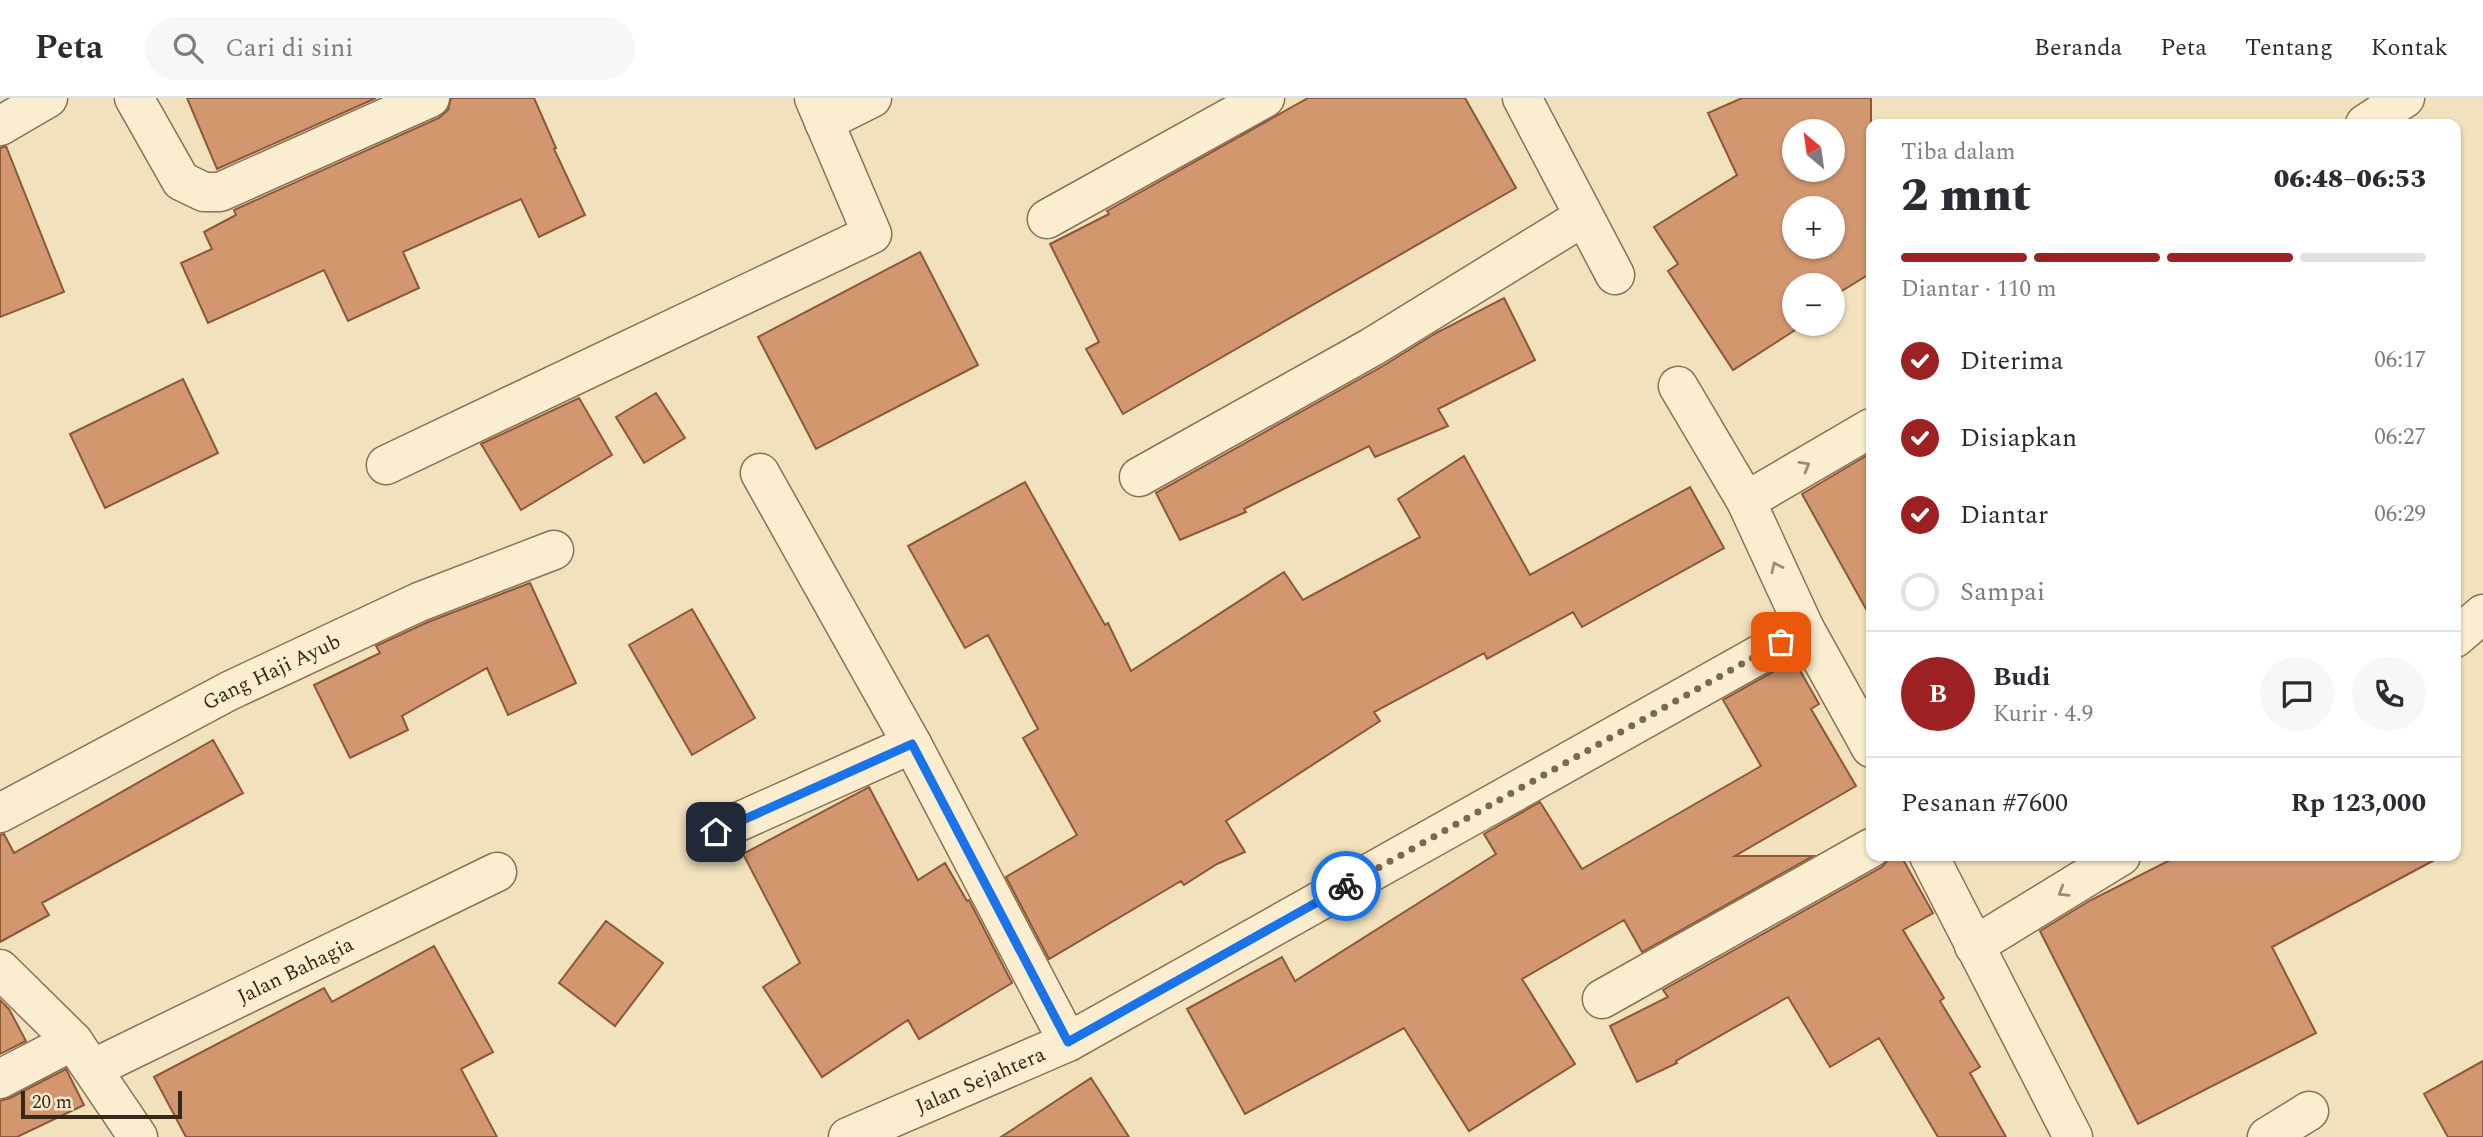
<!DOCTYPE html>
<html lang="id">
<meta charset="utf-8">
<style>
:root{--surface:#fff;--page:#f7f7f7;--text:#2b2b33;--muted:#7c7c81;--line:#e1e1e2;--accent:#9d2022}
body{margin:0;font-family:Spectral,serif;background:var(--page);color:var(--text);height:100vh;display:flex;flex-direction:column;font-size:26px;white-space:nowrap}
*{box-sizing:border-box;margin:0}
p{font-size:23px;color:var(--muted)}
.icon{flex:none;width:38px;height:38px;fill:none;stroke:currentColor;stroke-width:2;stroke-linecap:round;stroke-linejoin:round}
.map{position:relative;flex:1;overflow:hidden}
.drawer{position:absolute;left:1866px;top:21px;width:595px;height:742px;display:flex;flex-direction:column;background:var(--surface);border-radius:14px;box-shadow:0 2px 5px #0004}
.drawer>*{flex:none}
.needle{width:46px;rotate:331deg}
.controls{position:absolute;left:1782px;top:21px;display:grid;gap:14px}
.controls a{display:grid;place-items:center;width:63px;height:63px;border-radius:50%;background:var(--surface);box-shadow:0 2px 5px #0004;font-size:35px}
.scale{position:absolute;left:21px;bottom:18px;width:161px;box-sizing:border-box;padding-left:7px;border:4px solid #38281a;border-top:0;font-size:19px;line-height:24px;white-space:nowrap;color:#38281a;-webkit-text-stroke:5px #f8ebcc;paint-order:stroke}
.pin{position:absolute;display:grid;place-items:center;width:60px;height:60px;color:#fff;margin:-30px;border-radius:14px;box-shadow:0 4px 10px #0006}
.courier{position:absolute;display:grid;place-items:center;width:70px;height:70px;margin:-35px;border:5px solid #1a73e8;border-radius:50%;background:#fff;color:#222;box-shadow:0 2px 9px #0007}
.headline em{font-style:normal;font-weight:800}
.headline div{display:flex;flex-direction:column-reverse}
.headline{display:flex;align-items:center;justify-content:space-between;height:119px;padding:0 35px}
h1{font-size:46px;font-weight:800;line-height:52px}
.bar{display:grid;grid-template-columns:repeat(4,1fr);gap:10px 7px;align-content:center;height:84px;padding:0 35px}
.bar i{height:9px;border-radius:5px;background:var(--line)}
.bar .current{background:var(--accent)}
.bar p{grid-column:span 4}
.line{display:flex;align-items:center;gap:18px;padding:0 35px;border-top:2px solid var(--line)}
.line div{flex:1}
.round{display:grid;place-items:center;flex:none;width:74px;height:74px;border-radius:37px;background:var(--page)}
ol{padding:0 35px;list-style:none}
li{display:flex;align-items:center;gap:21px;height:77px}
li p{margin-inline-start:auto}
li .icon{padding:7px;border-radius:50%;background:var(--accent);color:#fff;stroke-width:4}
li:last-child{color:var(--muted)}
li i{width:38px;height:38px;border:4px solid var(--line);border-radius:50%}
header{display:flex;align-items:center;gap:42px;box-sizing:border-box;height:98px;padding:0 35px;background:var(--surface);border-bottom:2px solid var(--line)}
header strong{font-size:33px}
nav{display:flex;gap:38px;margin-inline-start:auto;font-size:24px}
.search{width:490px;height:63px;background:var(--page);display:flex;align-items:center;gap:18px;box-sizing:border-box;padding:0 24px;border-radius:38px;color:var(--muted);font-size:26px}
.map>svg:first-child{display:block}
.building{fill:#d2976f;stroke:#8b5838;stroke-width:2;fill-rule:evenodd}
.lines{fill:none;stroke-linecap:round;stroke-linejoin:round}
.minor-casing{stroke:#8a7054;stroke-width:41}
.minor{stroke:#fbeed0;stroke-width:38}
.oneway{stroke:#9a8b75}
.done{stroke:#796953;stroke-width:7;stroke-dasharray:0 12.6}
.route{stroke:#1a73e8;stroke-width:9}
.labels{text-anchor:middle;stroke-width:6;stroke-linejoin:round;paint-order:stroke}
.street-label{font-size:21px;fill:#38281a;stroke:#f8ebcc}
</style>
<header>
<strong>Peta</strong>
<div class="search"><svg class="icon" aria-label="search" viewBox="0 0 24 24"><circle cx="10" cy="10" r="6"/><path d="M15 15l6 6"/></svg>Cari di sini</div>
<nav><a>Beranda</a><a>Peta</a><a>Tentang</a><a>Kontak</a></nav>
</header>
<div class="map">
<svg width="2483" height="1039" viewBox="0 0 2483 1039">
<rect width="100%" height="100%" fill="#f1e1bc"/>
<path class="building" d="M 187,0 L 376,0 L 217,71 Z
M 451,0 L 534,0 L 556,50 L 554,51 L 585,117 L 539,139 L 521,101 L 403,154 L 419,190 L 348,223 L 324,172 L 208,225 L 181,165 L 212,151 L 204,134 L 236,117 L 234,112 L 439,20 L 448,12 Z
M 1308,0 L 1465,0 L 1516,90 L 1123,316 L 1086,251 L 1099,244 L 1050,146 L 1109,116 L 1107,113 Z
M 1742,0 L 1871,0 L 1871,175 L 1832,199 L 1832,187 L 1794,187 L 1794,226 L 1798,226 L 1800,229 L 1733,272 L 1668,173 L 1678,166 L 1654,129 L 1737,77 L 1708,15 ZM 1794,33 L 1832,33 L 1832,72 L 1794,72 ZM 1794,110 L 1832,110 L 1832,149 L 1794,149 Z
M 6,48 L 64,194 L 0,219 L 0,50 Z
M 920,154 L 978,267 L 816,351 L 758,239 Z
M 1504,200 L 1535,262 L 1438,311 L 1448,328 L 1375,359 L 1369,348 L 1244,411 L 1246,414 L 1180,442 L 1156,395 L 1383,268 L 1436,235 Z
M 183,281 L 218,355 L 105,410 L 70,336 Z
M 656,295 L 685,340 L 644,365 L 616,319 Z
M 579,300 L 612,357 L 521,412 L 481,346 Z
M 1871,355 L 1871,520 L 1802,396 Z
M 1464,358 L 1530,477 L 1690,389 L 1724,450 L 1582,529 L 1573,514 L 1487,561 L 1484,555 L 1374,614 L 1380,623 L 1226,723 L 1245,754 L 1217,766 L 1184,787 L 1181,783 L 1049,861 L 1006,779 L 1077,737 L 1023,640 L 1038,631 L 988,537 L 965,550 L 908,448 L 1025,384 L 1105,527 L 1108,525 L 1131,573 L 1284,474 L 1303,502 L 1420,439 L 1398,401 Z
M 530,485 L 576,585 L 508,617 L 487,570 L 402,618 L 408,632 L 350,660 L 314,587 L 380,555 L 376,548 L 428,524 Z
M 692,511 L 755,620 L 692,657 L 629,547 Z
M 1794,562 L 1819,606 L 1811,611 L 1856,688 L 1735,758 L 1813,758 L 1642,854 L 1624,822 L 1522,881 L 1575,966 L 1469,1033 L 1404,930 L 1245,1016 L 1187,911 L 1282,859 L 1295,883 L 1496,756 L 1484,736 L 1540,704 L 1582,771 L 1761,668 L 1723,602 Z
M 213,642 L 243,695 L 42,805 L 49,817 L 0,844 L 0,737 L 4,736 L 14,755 Z
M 869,689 L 918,782 L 945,765 L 967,803 L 969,802 L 1012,885 L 919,941 L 908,922 L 822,979 L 763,889 L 800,865 L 743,756 Z
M 1891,758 L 1901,758 L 1933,815 L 1903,832 L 1944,900 L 1940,903 L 1980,969 L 1970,975 L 2006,1039 L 1938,1039 L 1879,940 L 1830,969 L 1788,899 L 1676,963 L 1677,965 L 1637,984 L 1610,928 L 1668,899 L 1663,892 L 1882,769 Z
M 2178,758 L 2442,758 L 2272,849 L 2316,935 L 2138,1026 L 2040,833 L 2091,802 Z
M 606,823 L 663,865 L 615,928 L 559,885 Z
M 434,848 L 493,954 L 461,971 L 497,1039 L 186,1039 L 154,979 L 324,890 L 332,904 Z
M 0,902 L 9,911 L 26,943 L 0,956 Z
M 2483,963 L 2483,1039 L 2448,1039 L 2424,996 Z
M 66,971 L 84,1007 L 17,1039 L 0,1039 L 0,1003 L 10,1000 Z
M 1091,980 L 1129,1039 L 1001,1039 Z"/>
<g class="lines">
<g class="minor-casing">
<g id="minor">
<path d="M 134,0 L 181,83 L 204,94 L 220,94 L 430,0"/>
<path d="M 1522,0 L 1615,177"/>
<path d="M 824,24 L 872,0"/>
<path d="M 2365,26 L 2405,0"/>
<path d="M 0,28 L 48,0"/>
<path d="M 1047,121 L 1265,0"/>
<path d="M 1678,288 L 1746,403 L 1805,531 L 1871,650"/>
<path d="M 386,367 L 872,136 L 814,0"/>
<path d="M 760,375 L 912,646"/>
<path d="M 1139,379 L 1372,249 L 1583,119"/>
<path d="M 1746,403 L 1871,330"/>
<path d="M 2455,540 L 2483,516"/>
<path id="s1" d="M 0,715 L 229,593 L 419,504 L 554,452"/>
<path d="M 716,734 L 912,646 L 1068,944"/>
<path d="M 1929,758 L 2073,1039"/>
<path d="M 1974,848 L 2121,758"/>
<path d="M 0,871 L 73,943 L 138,1039"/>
<path d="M 1602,901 L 1871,750"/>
<path id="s2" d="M 92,971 L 497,774"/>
<path d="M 0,981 L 73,943"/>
<path id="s3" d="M 848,1039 L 1068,944 L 1805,531"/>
<path d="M 2267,1039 L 2309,1013"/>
</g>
</g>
<use href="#minor" class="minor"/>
</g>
<defs><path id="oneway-chevron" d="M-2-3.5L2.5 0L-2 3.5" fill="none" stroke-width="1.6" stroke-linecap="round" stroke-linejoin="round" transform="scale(1.75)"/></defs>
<g class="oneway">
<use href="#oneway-chevron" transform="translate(1805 368) rotate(-30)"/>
<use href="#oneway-chevron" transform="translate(1776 469) rotate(-115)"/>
<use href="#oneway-chevron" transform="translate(2063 794) rotate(148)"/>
</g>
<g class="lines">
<path class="done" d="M 1346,788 L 1781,544"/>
<path class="route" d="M 716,734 L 912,646 L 1068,944 L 1346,788"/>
</g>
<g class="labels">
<g class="street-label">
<text dy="7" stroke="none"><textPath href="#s1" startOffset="306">Gang Haji Ayub</textPath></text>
<text dy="7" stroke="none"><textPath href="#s2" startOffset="226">Jalan Bahagia</textPath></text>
<text dy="7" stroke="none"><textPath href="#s3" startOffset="144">Jalan Sejahtera</textPath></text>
</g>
</g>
</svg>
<div class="controls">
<a><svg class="needle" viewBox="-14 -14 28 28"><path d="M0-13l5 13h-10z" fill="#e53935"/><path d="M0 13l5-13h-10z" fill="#7c7c81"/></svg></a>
<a>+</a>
<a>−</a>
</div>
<div class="scale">20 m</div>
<div class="pin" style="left:1781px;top:544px;background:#ea580c"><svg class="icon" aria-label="bag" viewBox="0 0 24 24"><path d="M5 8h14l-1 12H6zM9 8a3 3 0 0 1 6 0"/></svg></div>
<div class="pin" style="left:716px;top:734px;background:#1f2937"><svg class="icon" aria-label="home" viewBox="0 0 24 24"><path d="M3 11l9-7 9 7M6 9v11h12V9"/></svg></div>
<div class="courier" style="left:1346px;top:788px"><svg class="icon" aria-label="bike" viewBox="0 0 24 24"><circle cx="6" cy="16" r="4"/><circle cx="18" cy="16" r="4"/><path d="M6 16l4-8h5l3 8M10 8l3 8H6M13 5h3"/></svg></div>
<section class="drawer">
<div class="headline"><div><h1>2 mnt</h1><p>Tiba dalam</p></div><em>06:48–06:53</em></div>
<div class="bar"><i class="current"></i><i class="current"></i><i class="current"></i><i></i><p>Diantar · 110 m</p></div>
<ol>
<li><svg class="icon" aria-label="check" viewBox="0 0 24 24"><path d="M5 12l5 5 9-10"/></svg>Diterima<p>06:17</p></li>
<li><svg class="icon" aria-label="check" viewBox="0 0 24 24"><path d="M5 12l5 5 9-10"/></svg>Disiapkan<p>06:27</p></li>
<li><svg class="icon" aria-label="check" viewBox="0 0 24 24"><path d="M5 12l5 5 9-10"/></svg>Diantar<p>06:29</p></li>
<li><i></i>Sampai</li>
</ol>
<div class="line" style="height:126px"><b class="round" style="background:var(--accent);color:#fff">B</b><div><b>Budi</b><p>Kurir · 4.9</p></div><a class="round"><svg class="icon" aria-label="chat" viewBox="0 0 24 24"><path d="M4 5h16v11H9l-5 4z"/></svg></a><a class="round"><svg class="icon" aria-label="phone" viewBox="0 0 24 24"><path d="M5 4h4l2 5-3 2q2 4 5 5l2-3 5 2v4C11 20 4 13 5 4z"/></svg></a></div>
<div class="line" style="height:91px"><div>Pesanan #7600</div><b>Rp 123,000</b></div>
</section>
</div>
